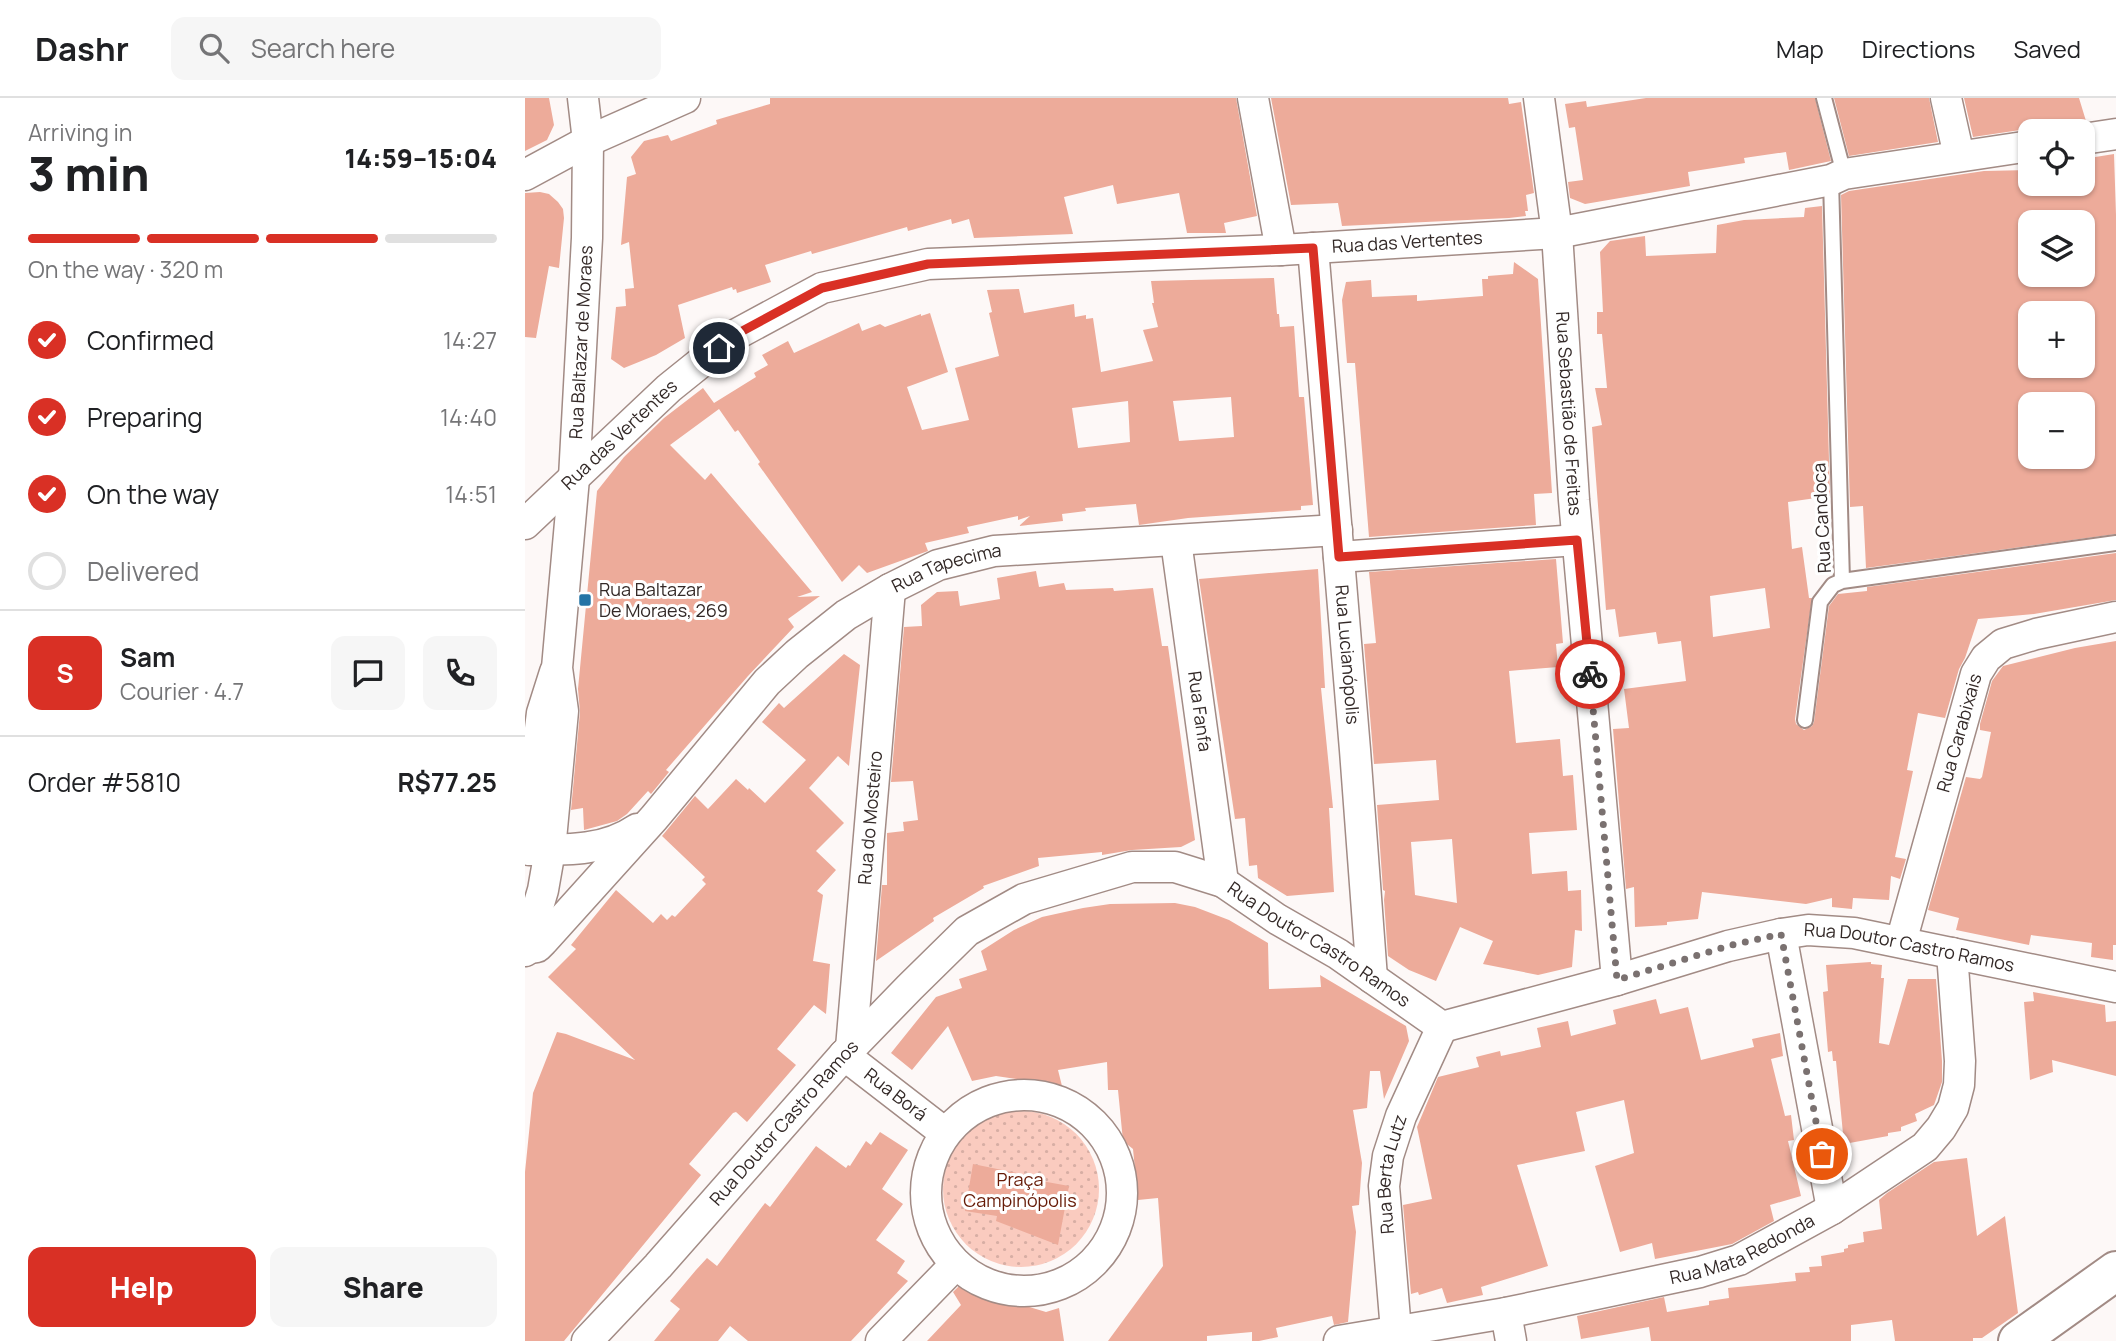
<!DOCTYPE html>
<meta charset="utf-8">
<style>
:root{--surface:#fff;--page:#f6f6f6;--text:#202124;--muted:#757577;--line:#e0e0e0;--accent:#d93025}
body{margin:0;font-family:Manrope,sans-serif;background:var(--page);color:var(--text);height:100vh;display:flex;flex-direction:column;font-size:26px;white-space:nowrap}
*{box-sizing:border-box;margin:0}
p{font-size:23px;color:var(--muted)}
.icon{flex:none;width:38px;height:38px;fill:none;stroke:currentColor;stroke-width:2;stroke-linecap:round;stroke-linejoin:round}
.map{position:relative;flex:1;overflow:hidden}
.drawer{display:flex;flex-direction:column;background:var(--surface);width:525px}
.drawer>*{flex:none}
.controls{position:absolute;left:1493px;top:21px;display:grid;gap:14px}
.controls a{display:grid;place-items:center;width:77px;height:77px;border-radius:14px;background:var(--surface);box-shadow:0 2px 5px #0004;font-size:35px}
.pin{position:absolute;display:grid;place-items:center;width:60px;height:60px;color:#fff;margin:-30px;border:4px solid #fff;border-radius:50%;box-shadow:0 2px 7px #0007}
.courier{position:absolute;display:grid;place-items:center;width:70px;height:70px;margin:-35px;border:5px solid #d93025;border-radius:50%;background:#fff;color:#222;box-shadow:0 2px 9px #0007}
.head em{font-style:normal;font-weight:800}
.head div{display:flex;flex-direction:column-reverse}
.head{display:flex;align-items:center;justify-content:space-between;height:119px;padding:0 28px}
h1{font-size:46px;font-weight:800;line-height:52px}
.bar{display:grid;grid-template-columns:repeat(4,1fr);gap:10px 7px;align-content:center;height:84px;padding:0 28px}
.bar i{height:9px;border-radius:5px;background:var(--line)}
.bar .on{background:var(--accent)}
.bar p{grid-column:span 4}
.line{display:flex;align-items:center;gap:18px;padding:0 28px;border-top:2px solid var(--line)}
.line div{flex:1}
.round{display:grid;place-items:center;flex:none;width:74px;height:74px;border-radius:14px;background:var(--page)}
ol{padding:0 28px;list-style:none}
li{display:flex;align-items:center;gap:21px;height:77px}
li p{margin-inline-start:auto}
li .icon{padding:7px;border-radius:50%;background:var(--accent);color:#fff;stroke-width:4}
li:last-child{color:var(--muted)}
li i{width:38px;height:38px;border:4px solid var(--line);border-radius:50%}
.button{display:flex;gap:14px;margin-top:auto;padding:14px 28px}
.button a{flex:1;height:80px;border-radius:14px;background:var(--accent);color:#fff;font-size:28px;font-weight:800;line-height:80px;text-align:center}
.button a+a{background:var(--page);color:var(--text)}
header{display:flex;align-items:center;gap:42px;box-sizing:border-box;height:98px;padding:0 35px;background:var(--surface);border-bottom:2px solid var(--line)}
header strong{font-size:33px}
nav{display:flex;gap:38px;margin-inline-start:auto;font-size:24px}
.search{width:490px;height:63px;background:var(--page);display:flex;align-items:center;gap:18px;box-sizing:border-box;padding:0 24px;border-radius:14px;color:var(--muted);font-size:26px}
main{display:flex;flex:1;min-height:0}
.map>svg:first-child{display:block}
.grass{fill:url(#grass-dots)}
.building{fill:#edab9a;fill-rule:evenodd}
.lines{fill:none;stroke-linecap:round;stroke-linejoin:round}
.lane-casing{stroke:#a28b85;stroke-width:18}
.street-casing{stroke:#a28b85;stroke-width:33}
.secondary-casing{stroke:#a28b85;stroke-width:42}
.lane{stroke:#fff;stroke-width:14}
.street{stroke:#fff;stroke-width:30}
.secondary{stroke:#fff;stroke-width:38}
.done{stroke:#7a7170;stroke-width:7;stroke-dasharray:0 12.6}
.route{stroke:#d93025;stroke-width:9}
.poi-dot{fill:#2574a6;stroke:#fff;stroke-width:2.5}
.labels{text-anchor:middle;stroke-width:6;stroke-linejoin:round;paint-order:stroke}
.street-label{font-size:18px;fill:#332927;stroke:#fff}
.poi-label{font-size:18px;fill:#332927;stroke:#fff;text-anchor:start}
.park-label{font-size:18px;fill:#661a06;stroke:#fff}
</style>
<header>
<strong>Dashr</strong>
<div class="search"><svg class="icon" aria-label="search" viewBox="0 0 24 24"><circle cx="10" cy="10" r="6"/><path d="M15 15l6 6"/></svg>Search here</div>
<nav><a>Map</a><a>Directions</a><a>Saved</a></nav>
</header>
<main>
<section class="drawer">
<div class="head"><div><h1>3 min</h1><p>Arriving in</p></div><em>14:59–15:04</em></div>
<div class="bar"><i class="on"></i><i class="on"></i><i class="on"></i><i></i><p>On the way · 320 m</p></div>
<ol>
<li><svg class="icon" aria-label="check" viewBox="0 0 24 24"><path d="M5 12l5 5 9-10"/></svg>Confirmed<p>14:27</p></li>
<li><svg class="icon" aria-label="check" viewBox="0 0 24 24"><path d="M5 12l5 5 9-10"/></svg>Preparing<p>14:40</p></li>
<li><svg class="icon" aria-label="check" viewBox="0 0 24 24"><path d="M5 12l5 5 9-10"/></svg>On the way<p>14:51</p></li>
<li><i></i>Delivered</li>
</ol>
<div class="line" style="height:126px"><b class="round" style="background:var(--accent);color:#fff">S</b><div><b>Sam</b><p>Courier · 4.7</p></div><a class="round"><svg class="icon" aria-label="chat" viewBox="0 0 24 24"><path d="M4 5h16v11H9l-5 4z"/></svg></a><a class="round"><svg class="icon" aria-label="phone" viewBox="0 0 24 24"><path d="M5 4h4l2 5-3 2q2 4 5 5l2-3 5 2v4C11 20 4 13 5 4z"/></svg></a></div>
<div class="line" style="height:91px"><div>Order #5810</div><b>R$77.25</b></div>
<div class="button"><a>Help</a><a>Share</a></div>
</section>
<div class="map">
<svg width="1591" height="1243" viewBox="0 0 1591 1243">
<defs>
<pattern id="grass-dots" width="8" height="8" patternUnits="userSpaceOnUse" patternTransform="scale(1.75)"><rect width="8" height="8" fill="#facbbf"/><path d="M2 2h.1M6 6h.1" fill="none" stroke="#d7aea4" stroke-width="1.8" stroke-linecap="round"/></pattern>
</defs>
<rect width="100%" height="100%" fill="#fdf8f7"/>
<path class="grass" d="M418 1091a78 78 0 1 1 156 0a78 78 0 1 1-156 0Z"/>
<path class="building" d="M 0,0 L 24,0 L 29,27 L 22,42 L 0,53 Z
M 245,0 L 711,0 L 732,118 L 699,125 L 701,135 L 662,135 L 654,95 L 592,106 L 588,87 L 539,99 L 548,136 L 449,140 L 444,121 L 427,126 L 426,121 L 383,133 L 382,129 L 287,156 L 286,153 L 240,167 L 246,184 L 212,195 L 211,191 L 208,192 L 207,189 L 153,207 L 160,240 L 131,257 L 99,270 L 86,261 L 91,209 L 101,208 L 100,191 L 109,190 L 104,144 L 96,147 L 102,79 L 111,76 L 106,59 L 119,43 L 143,37 L 146,43 L 192,26 L 191,22 L 245,6 Z
M 746,0 L 983,0 L 984,6 L 996,4 L 1009,95 L 1001,97 L 1003,113 L 1000,113 L 1001,118 L 984,120 L 817,128 L 813,105 L 766,107 Z
M 1121,0 L 1290,0 L 1306,63 L 1264,72 L 1261,54 L 1219,60 L 1220,65 L 1163,74 L 1165,88 L 1060,106 L 1045,100 L 1043,84 L 1058,82 L 1050,29 L 1044,30 L 1040,6 L 1061,3 L 1062,9 Z
M 1309,0 L 1404,0 L 1413,44 L 1324,58 Z
M 1439,0 L 1554,0 L 1561,23 L 1512,32 L 1502,31 L 1448,39 Z
M 1589,56 L 1591,117 L 1591,436 L 1341,470 L 1338,408 L 1325,409 L 1316,97 L 1324,93 L 1459,73 L 1505,72 L 1505,86 L 1558,86 L 1558,61 ZM 1558,123 L 1558,184 L 1513,186 L 1513,177 L 1505,177 L 1505,124 ZM 1505,215 L 1558,215 L 1558,268 L 1505,268 ZM 1505,306 L 1558,306 L 1558,359 L 1505,359 Z
M 15,94 L 24,96 L 33,104 L 38,111 L 39,120 L 34,170 L 24,168 L 11,240 L 0,239 L 0,95 Z
M 1297,108 L 1305,398 L 1263,404 L 1267,451 L 1277,449 L 1284,500 L 1287,500 L 1270,621 L 1271,626 L 1279,632 L 1287,628 L 1289,624 L 1304,508 L 1313,496 L 1342,493 L 1342,489 L 1591,455 L 1591,502 L 1509,516 L 1453,521 L 1440,560 L 1434,571 L 1420,620 L 1393,615 L 1382,672 L 1388,673 L 1370,759 L 1381,761 L 1375,781 L 1366,778 L 1364,802 L 1328,800 L 1327,811 L 1307,809 L 1307,800 L 1281,806 L 1177,794 L 1173,821 L 1142,824 L 1142,827 L 1110,829 L 1109,789 L 1101,791 L 1088,631 L 1104,630 L 1099,591 L 1161,583 L 1156,543 L 1133,546 L 1131,534 L 1094,539 L 1090,511 L 1081,512 L 1067,329 L 1077,327 L 1070,290 L 1082,290 L 1077,236 L 1072,236 L 1072,214 L 1078,214 L 1075,154 L 1085,143 L 1120,138 L 1121,158 L 1191,155 L 1192,127 L 1219,122 L 1279,119 L 1280,110 ZM 1240,490 L 1245,530 L 1188,539 L 1185,498 Z
M 989,164 L 1013,181 L 1027,395 L 1009,396 L 1011,427 L 844,439 L 830,265 L 822,265 L 817,202 L 821,184 L 846,182 L 847,199 L 892,197 L 892,203 L 958,198 L 957,181 L 963,181 L 963,178 L 988,176 Z
M 749,180 L 752,216 L 754,216 L 755,229 L 769,228 L 774,299 L 779,299 L 788,407 L 776,408 L 776,412 L 663,420 L 614,427 L 611,406 L 560,410 L 561,413 L 537,416 L 538,423 L 494,428 L 505,418 L 493,422 L 493,418 L 442,429 L 444,435 L 400,445 L 403,453 L 342,475 L 334,467 L 317,484 L 233,366 L 235,364 L 213,332 L 210,334 L 194,311 L 145,347 L 180,382 L 186,375 L 287,494 L 272,499 L 295,498 L 263,521 L 269,529 L 223,578 L 141,672 L 144,674 L 126,696 L 123,693 L 102,716 L 92,723 L 59,732 L 58,710 L 46,712 L 55,614 L 53,591 L 72,393 L 99,359 L 139,320 L 178,290 L 189,305 L 231,279 L 229,275 L 243,267 L 237,257 L 263,243 L 269,255 L 334,225 L 337,233 L 355,226 L 360,229 L 396,216 L 396,218 L 405,215 L 423,274 L 382,289 L 397,332 L 444,322 L 430,270 L 474,258 L 464,215 L 467,214 L 462,192 L 494,191 L 499,215 L 549,206 L 550,219 L 561,217 L 561,221 L 568,220 L 576,274 L 628,263 L 618,232 L 633,229 L 627,205 L 629,205 L 626,183 ZM 706,299 L 709,339 L 654,343 L 648,303 ZM 603,303 L 605,344 L 553,350 L 547,310 Z
M 1031,461 L 1038,545 L 1031,546 L 1033,569 L 984,573 L 991,645 L 1035,641 L 1038,678 L 1048,677 L 1052,732 L 1004,735 L 1007,776 L 1042,773 L 1043,793 L 1056,792 L 1057,833 L 1050,832 L 1047,869 L 1013,877 L 958,866 L 968,843 L 935,829 L 911,883 L 884,872 L 863,858 L 859,802 L 860,793 L 858,792 L 852,707 L 914,702 L 911,662 L 849,666 L 839,546 L 851,545 L 844,474 ZM 927,741 L 932,805 L 890,797 L 886,744 Z
M 793,471 L 800,590 L 796,590 L 808,710 L 804,710 L 809,794 L 762,798 L 733,780 L 732,767 L 724,768 L 720,720 L 710,721 L 674,481 Z
M 511,473 L 514,489 L 539,485 L 541,492 L 588,490 L 589,493 L 628,490 L 637,548 L 643,548 L 670,742 L 656,749 L 607,752 L 577,757 L 577,754 L 513,760 L 514,768 L 458,788 L 459,790 L 408,820 L 409,823 L 351,863 L 357,787 L 362,787 L 362,735 L 379,733 L 378,724 L 393,722 L 388,683 L 366,684 L 379,529 L 397,528 L 396,507 L 412,494 L 433,493 L 435,508 L 475,501 L 472,480 Z
M 1591,543 L 1591,847 L 1588,847 L 1588,862 L 1566,859 L 1567,845 L 1506,837 L 1504,847 L 1431,832 L 1434,820 L 1403,812 L 1441,679 L 1455,681 L 1457,679 L 1466,634 L 1455,632 L 1455,626 L 1467,583 L 1478,568 L 1550,550 Z
M 319,556 L 335,567 L 324,668 L 313,658 L 284,690 L 319,725 L 291,753 L 311,772 L 292,793 L 298,797 L 288,863 L 305,866 L 301,916 L 289,907 L 252,951 L 271,967 L 222,1024 L 211,1014 L 208,1015 L 164,1066 L 176,1077 L 39,1243 L 0,1243 L 0,1074 L 8,995 L 32,934 L 41,936 L 110,962 L 23,879 L 51,851 L 46,847 L 91,792 L 128,825 L 136,816 L 142,822 L 147,817 L 150,819 L 181,786 L 177,782 L 180,779 L 137,738 L 170,698 L 183,711 L 211,681 L 223,692 L 224,690 L 240,705 L 281,662 L 237,624 L 254,605 L 259,610 Z
M 650,805 L 670,809 L 704,822 L 743,845 L 744,891 L 796,889 L 795,877 L 881,928 L 884,943 L 859,1001 L 855,973 L 845,973 L 842,1010 L 828,1012 L 837,1065 L 834,1107 L 827,1108 L 831,1134 L 823,1224 L 809,1227 L 807,1218 L 751,1230 L 753,1239 L 734,1243 L 727,1243 L 727,1234 L 682,1238 L 682,1243 L 583,1243 L 638,1168 L 633,1100 L 613,1102 L 608,1051 L 598,1043 L 593,992 L 583,992 L 582,964 L 533,972 L 537,988 L 471,978 L 447,983 L 423,928 L 387,972 L 366,955 L 411,899 L 437,890 L 434,881 L 462,872 L 456,853 L 489,832 L 517,819 L 558,810 L 585,806 Z
M 1346,864 L 1346,866 L 1357,867 L 1356,880 L 1359,880 L 1354,945 L 1364,947 L 1383,881 L 1411,881 L 1417,963 L 1417,984 L 1409,1007 L 1390,1016 L 1392,1023 L 1376,1029 L 1376,1033 L 1363,1035 L 1363,1038 L 1319,1046 L 1311,963 L 1308,963 L 1307,953 L 1303,954 L 1298,894 L 1303,893 L 1301,867 Z
M 1508,894 L 1580,907 L 1581,924 L 1591,923 L 1591,978 L 1527,962 L 1528,974 L 1505,982 L 1499,904 L 1509,903 Z
M 1131,901 L 1135,916 L 1163,909 L 1176,962 L 1229,949 L 1227,941 L 1255,935 L 1258,958 L 1246,961 L 1260,1018 L 1266,1017 L 1269,1042 L 1263,1043 L 1276,1098 L 1245,1107 L 1249,1123 L 1207,1146 L 1130,1161 L 1127,1145 L 1095,1154 L 1070,1068 L 1109,1055 L 1099,1002 L 1051,1014 L 1060,1053 L 992,1067 L 1023,1168 L 956,1189 L 958,1197 L 922,1205 L 917,1190 L 894,1197 L 893,1194 L 886,1196 L 878,1107 L 907,1101 L 892,1029 L 913,979 L 954,969 L 951,959 L 975,953 L 976,958 L 1016,949 L 1012,930 L 1043,923 L 1046,938 L 1091,926 L 1088,912 Z
M 355,1034 L 383,1052 L 357,1091 L 378,1106 L 351,1142 L 380,1163 L 372,1175 L 383,1183 L 326,1243 L 223,1243 L 205,1228 L 193,1243 L 129,1243 L 155,1211 L 145,1203 L 171,1172 L 182,1160 L 192,1168 L 240,1105 L 245,1109 L 291,1048 L 321,1070 L 323,1067 L 325,1068 L 341,1043 L 346,1047 Z
M 1442,1060 L 1452,1138 L 1480,1118 L 1493,1215 L 1457,1240 L 1448,1240 L 1448,1243 L 1370,1243 L 1367,1222 L 1326,1227 L 1326,1243 L 1126,1243 L 1124,1229 L 1056,1241 L 1052,1218 L 1139,1199 L 1142,1214 L 1184,1207 L 1184,1203 L 1204,1200 L 1203,1190 L 1271,1183 L 1270,1175 L 1285,1174 L 1284,1169 L 1297,1168 L 1296,1158 L 1319,1154 L 1319,1151 L 1323,1150 L 1323,1147 L 1339,1144 L 1338,1134 L 1357,1131 L 1354,1102 L 1362,1095 L 1409,1064 Z
M 448,1066 L 511,1079 L 511,1082 L 544,1088 L 533,1147 L 471,1123 L 472,1118 L 440,1113 Z
M 434,1188 L 521,1214 L 534,1210 L 539,1243 L 402,1243 L 436,1207 L 428,1194 Z"/>
<g class="lines">
<g class="lane-casing">
<path id="lane" d="M 1299,0 L 1319,76
M 1306,82 L 1317,483 L 1591,445
M 1280,622 L 1295,504 L 1308,487 L 1317,483"/>
</g>
<g class="street-casing">
<g id="street">
<path d="M 728,0 L 756,152"/>
<path id="s1" d="M 1014,0 L 1032,135 L 1049,402 L 1092,882"/>
<path d="M 1421,0 L 1434,58"/>
<path d="M 1558,41 L 1591,36"/>
<path d="M 0,77 L 63,43 L 160,0"/>
<path id="s2" d="M 788,150 L 830,652 L 847,880"/>
<path id="s3" d="M 0,426 L 144,290 L 210,237 L 297,190 L 403,166 L 756,152 L 1032,135 L 1306,82 L 1319,76 L 1505,48"/>
<path id="s4" d="M 651,443 L 698,784"/>
<path d="M 814,459 L 1052,442"/>
<path d="M 0,749 L 17,615 L 30,574"/>
<path d="M 4,752 C 41,752 80,753 112,731"/>
<path d="M 1256,836 L 1307,1111"/>
<path id="s5" d="M 1376,844 L 1451,576 L 1461,560 L 1478,546 L 1511,536 L 1591,519"/>
<path id="s6" d="M 0,851 L 12,849 L 18,843 L 129,720 L 242,584 L 272,556 L 321,517 L 365,491 L 413,467 L 469,453 L 812,432"/>
<path id="s7" d="M 0,853 L 18,792 L 25,752 L 38,613 L 32,570 L 49,380 L 62,140 L 63,43 L 58,0"/>
<path id="s8" d="M 326,950 L 365,491"/>
<path id="s9" d="M 319,957 L 420,1035"/>
<circle cx="499" cy="1095" r="98"/>
<path d="M 981,1215 L 986,1243"/>
<path id="s10" d="M 871,1233 L 859,1088 L 863,1058 L 876,1018 L 917,929"/>
<path id="s11" d="M 62,1243 L 133,1168 L 319,957 L 385,889 L 442,833 L 499,801 L 607,769 L 650,769 L 698,784 L 752,821 L 813,856 L 917,929 L 1092,882 L 1203,848 L 1256,836 L 1283,832 L 1329,835 L 1591,889"/>
<path d="M 356,1243 L 431,1166"/>
<path id="s12" d="M 814,1243 L 981,1215 L 1175,1174 L 1214,1162 L 1307,1111 L 1400,1049 L 1416,1030 L 1428,1010 L 1434,987 L 1435,963 L 1427,855"/>
</g>
</g>
<g class="secondary-casing">
<path id="secondary" d="M 1493,1243 L 1591,1173"/>
</g>
<use href="#lane" class="lane"/>
<use href="#street" class="street"/>
<use href="#secondary" class="secondary"/>
</g>
<g class="lines">
<path class="done" d="M 1065,576 L 1092,882 L 1203,848 L 1256,836 L 1297,1056"/>
<path class="route" d="M 194,250 L 210,237 L 297,190 L 403,166 L 788,150 L 814,459 L 1052,442 L 1065,576"/>
</g>
<rect class="poi-dot" x="53" y="495" width="14" height="14" rx="3.5"/>
<g class="labels">
<g class="street-label">
<text dy="6" stroke="none"><textPath href="#s3" startOffset="970">Rua das Vertentes</textPath></text>
<text dy="6" stroke="none"><textPath href="#s7" startOffset="614">Rua Baltazar de Moraes</textPath></text>
<text dy="6" stroke="none"><textPath href="#s1" startOffset="317">Rua Sebastião de Freitas</textPath></text>
<text dy="6" stroke="none"><textPath href="#s3" startOffset="130">Rua das Vertentes</textPath></text>
<text transform="translate(1297 420) rotate(-93)" y="6">Rua Candoca</text>
<text dy="6" stroke="none"><textPath href="#s6" startOffset="579">Rua Tapecima</textPath></text>
<text dy="6" stroke="none"><textPath href="#s2" startOffset="408">Rua Lucianópolis</textPath></text>
<text dy="6" stroke="none"><textPath href="#s4" startOffset="172">Rua Fanfa</textPath></text>
<text dy="6" stroke="none"><textPath href="#s5" startOffset="217">Rua Carabixais</textPath></text>
<text dy="6" stroke="none"><textPath href="#s8" startOffset="231">Rua do Mosteiro</textPath></text>
<text dy="6" stroke="none"><textPath href="#s11" startOffset="945">Rua Doutor Castro Ramos</textPath></text>
<text dy="6" stroke="none"><textPath href="#s11" startOffset="1575">Rua Doutor Castro Ramos</textPath></text>
<text dy="6" stroke="none"><textPath href="#s9" startOffset="65">Rua Borá</textPath></text>
<text dy="6" stroke="none"><textPath href="#s11" startOffset="294">Rua Doutor Castro Ramos</textPath></text>
<text dy="6" stroke="none"><textPath href="#s10" startOffset="158">Rua Berta Lutz</textPath></text>
<text dy="6" stroke="none"><textPath href="#s12" startOffset="415">Rua Mata Redonda</textPath></text>
</g>
<g class="poi-label">
<text x="74" y="498">Rua Baltazar<tspan x="74" dy="21">De Moraes, 269</tspan></text>
</g>
<g class="park-label">
<text x="495" y="1088">Praça<tspan x="495" dy="21">Campinópolis</tspan></text>
</g>
</g>
</svg>
<div class="controls">
<a><svg class="icon" aria-label="locate" viewBox="0 0 24 24"><circle cx="12" cy="12" r="6"/><path d="M12 2v4M12 18v4M2 12h4M18 12h4"/></svg></a>
<a><svg class="icon" aria-label="layers" viewBox="0 0 24 24"><path d="M12 4l9 5-9 5-9-5zM3 14l9 5 9-5"/></svg></a>
<a>+</a>
<a>−</a>
</div>
<div class="pin" style="left:1297px;top:1056px;background:#ea580c"><svg class="icon" aria-label="bag" viewBox="0 0 24 24"><path d="M5 8h14l-1 12H6zM9 8a3 3 0 0 1 6 0"/></svg></div>
<div class="pin" style="left:194px;top:250px;background:#1f2937"><svg class="icon" aria-label="home" viewBox="0 0 24 24"><path d="M3 11l9-7 9 7M6 9v11h12V9"/></svg></div>
<div class="courier" style="left:1065px;top:576px"><svg class="icon" aria-label="bike" viewBox="0 0 24 24"><circle cx="6" cy="16" r="4"/><circle cx="18" cy="16" r="4"/><path d="M6 16l4-8h5l3 8M10 8l3 8H6M13 5h3"/></svg></div>
</div>
</main>
